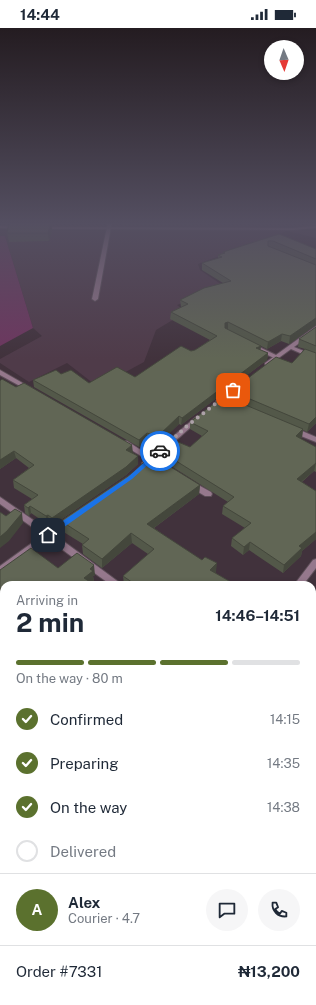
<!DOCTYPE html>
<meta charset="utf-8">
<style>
:root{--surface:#fff;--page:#f6f6f7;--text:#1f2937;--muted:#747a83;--line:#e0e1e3;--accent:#5b712e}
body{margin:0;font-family:"Public Sans",sans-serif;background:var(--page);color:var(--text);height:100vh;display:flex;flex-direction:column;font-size:15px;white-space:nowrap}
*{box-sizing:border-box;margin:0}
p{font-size:13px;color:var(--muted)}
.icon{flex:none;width:22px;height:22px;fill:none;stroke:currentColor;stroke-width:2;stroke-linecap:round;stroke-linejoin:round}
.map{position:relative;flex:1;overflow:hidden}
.side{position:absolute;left:0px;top:553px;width:316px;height:424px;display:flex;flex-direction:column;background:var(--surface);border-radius:12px 12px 0 0;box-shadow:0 2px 6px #0003}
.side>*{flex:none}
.needle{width:26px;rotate:178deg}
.buttons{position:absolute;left:264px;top:12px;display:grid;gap:8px}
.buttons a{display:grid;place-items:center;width:40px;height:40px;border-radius:50%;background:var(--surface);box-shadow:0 2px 6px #0003;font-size:20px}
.pin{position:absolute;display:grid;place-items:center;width:34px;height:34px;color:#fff;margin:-17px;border-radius:8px;box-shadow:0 2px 6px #0006}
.courier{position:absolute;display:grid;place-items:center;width:40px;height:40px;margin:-20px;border:3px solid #1a73e8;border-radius:50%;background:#fff;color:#222;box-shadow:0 1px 5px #0007}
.overview em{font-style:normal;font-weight:700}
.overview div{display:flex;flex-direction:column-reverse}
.overview{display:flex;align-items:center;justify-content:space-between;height:68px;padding:0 16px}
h1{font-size:26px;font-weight:700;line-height:30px}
.bar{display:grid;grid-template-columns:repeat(4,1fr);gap:6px 4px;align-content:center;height:48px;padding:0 16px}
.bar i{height:5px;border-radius:3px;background:var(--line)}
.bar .selected{background:var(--accent)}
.bar p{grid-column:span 4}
.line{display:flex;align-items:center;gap:10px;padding:0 16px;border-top:1px solid var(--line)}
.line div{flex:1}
.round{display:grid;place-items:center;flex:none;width:42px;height:42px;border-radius:21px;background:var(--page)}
ol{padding:0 16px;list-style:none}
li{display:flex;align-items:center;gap:12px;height:44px}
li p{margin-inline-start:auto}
li .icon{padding:4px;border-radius:50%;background:var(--accent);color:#fff;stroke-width:4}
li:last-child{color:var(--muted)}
li i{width:22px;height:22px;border:2px solid var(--line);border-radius:50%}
.status{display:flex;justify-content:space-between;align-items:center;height:28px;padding:0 20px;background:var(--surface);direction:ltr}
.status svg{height:11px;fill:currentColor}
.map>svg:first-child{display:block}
.built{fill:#4f3b49}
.green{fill:#6e365f}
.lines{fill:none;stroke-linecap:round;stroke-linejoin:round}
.lane-casing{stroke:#5c4e57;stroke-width:2}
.street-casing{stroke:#5c4e57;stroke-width:2}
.lane{fill:#95788c;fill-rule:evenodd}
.street{fill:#95788c;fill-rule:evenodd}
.wall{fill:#535849}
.shaded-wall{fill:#44473c}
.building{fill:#616655;stroke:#44473c}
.route{fill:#1a73e8}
.done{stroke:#aea2a9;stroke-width:4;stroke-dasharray:0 7.2}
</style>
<div class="status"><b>14:44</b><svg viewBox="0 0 49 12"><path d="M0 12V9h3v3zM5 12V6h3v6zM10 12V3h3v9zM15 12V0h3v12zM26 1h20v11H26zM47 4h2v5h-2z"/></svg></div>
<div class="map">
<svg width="316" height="977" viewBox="0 0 316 977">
<rect width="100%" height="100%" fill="#41323c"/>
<path class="built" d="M 0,194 L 316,194 L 316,210 L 287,203 L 198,236 L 200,242 L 225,259 L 177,277 L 186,284 L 156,302 L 144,334 L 98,359 L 67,335 L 29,354 L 0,335 L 0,331 L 42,308 L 33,300 L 5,208 L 0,208 Z"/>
<path class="green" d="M 0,208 L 5,208 L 33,300 L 0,318 Z"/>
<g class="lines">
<g class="lane-casing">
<path id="lane" d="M 108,194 L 112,194 L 98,271 L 95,273 L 92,271 Z
M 306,194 L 316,195 L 316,197 L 306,195 Z
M 251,315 L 278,328 L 279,329 L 276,331 L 274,330 L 249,318 L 248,317 Z"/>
</g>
<g class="street-casing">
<path id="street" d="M 0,198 L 19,199 L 21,200 L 19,201 L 0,200 Z
M 316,198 L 316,200 L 293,202 L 41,201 L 39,200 L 41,199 L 293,200 Z
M 316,298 L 316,303 L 294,319 L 316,328 L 316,332 L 291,321 L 269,337 L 265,337 L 265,335 Z
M 0,342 L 33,361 L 34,362 L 33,363 L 29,363 L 0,347 Z
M 239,356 L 241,357 L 241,359 L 220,375 L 216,375 L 216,373 Z
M 198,388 L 200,389 L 201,390 L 200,391 L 155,431 L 159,434 L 158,436 L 155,436 L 151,435 L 146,437 L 143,437 L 142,435 L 146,431 L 120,415 L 121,413 L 127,413 L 150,428 L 196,389 Z
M 291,400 L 295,400 L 316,409 L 316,414 L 291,404 L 289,402 Z
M 191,453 L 211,464 L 212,466 L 211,468 L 205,468 L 188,458 L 187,456 Z
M 0,469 L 49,503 L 67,490 L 73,490 L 74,492 L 73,494 L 55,507 L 120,555 L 121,557 L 111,557 L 49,512 L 0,546 L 0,538 L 43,507 L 0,476 Z
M 316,531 L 316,540 L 303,557 L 294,557 L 313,532 Z
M 0,670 L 4,672 L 4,684 L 0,682 Z
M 4,894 L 4,910 L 0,911 L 0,895 Z
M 316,943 L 316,965 L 312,967 L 312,945 Z
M 312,969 L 314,973 L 312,977 L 298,977 L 300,973 L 312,973 Z"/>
</g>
<use href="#lane" class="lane"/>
<use href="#street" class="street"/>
</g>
<path class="wall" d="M 9,194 L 53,194 L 53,197 L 51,197 L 52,202 L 49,213 L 9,214 L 7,205 Z
M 121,194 L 193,194 L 193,197 L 122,197 Z
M 232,194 L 266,194 L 265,197 Z
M 279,206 L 316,221 L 316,297 L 289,316 L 281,313 L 267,321 L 261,318 L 260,322 L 268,325 L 267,332 L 181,397 L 179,396 L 157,417 L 147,413 L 139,419 L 34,359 L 33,352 L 61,346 L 89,355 L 135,349 L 191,323 L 195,322 L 210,312 L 170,291 L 171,284 L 181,279 L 180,272 L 223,255 L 202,242 L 202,235 L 218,231 L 218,227 L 223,225 L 223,224 Z
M 316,299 L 316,395 L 307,404 L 303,402 L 302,409 L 300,411 L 316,419 L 316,444 L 314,443 L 302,454 L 316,463 L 316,511 L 302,523 L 301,528 L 283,545 L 249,522 L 243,527 L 231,518 L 232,510 L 245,500 L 222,486 L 223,478 L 228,474 L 160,431 L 160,423 L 190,419 L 202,408 L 190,401 L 190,394 L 230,370 L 231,363 L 292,335 L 305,321 L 298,319 L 299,311 Z
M 0,353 L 133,425 L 138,428 L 138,436 L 126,447 L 53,497 L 49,494 L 47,496 L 31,485 L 29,488 L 25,485 L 24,477 L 32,471 L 14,460 L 13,452 L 29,440 L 16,430 L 0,441 Z
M 200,457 L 199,466 L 154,500 L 216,544 L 215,545 L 236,557 L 124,557 L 123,548 L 148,526 L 132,515 L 102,540 L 83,526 L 82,517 L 83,516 L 62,503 L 61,493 Z
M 58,540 L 95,547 L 93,548 L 94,553 L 4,557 L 4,664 L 0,663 L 0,542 Z
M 312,577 L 316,578 L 316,792 L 312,790 L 312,727 L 314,724 L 312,723 Z
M 0,707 L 3,709 L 4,708 L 4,844 L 0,840 Z
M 312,807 L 316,846 L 312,855 Z"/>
<path class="shaded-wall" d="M 51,194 L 52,202 L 49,213 L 48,205 Z
M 316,290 L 316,297 L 289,316 L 290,308 Z
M 228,294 L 228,302 L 224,303 L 225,295 Z
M 282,306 L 281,313 L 267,321 L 268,314 Z
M 261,318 L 260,325 L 256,320 Z
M 268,325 L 267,332 L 181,397 L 182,390 Z
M 179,388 L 179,396 L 157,417 L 157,409 Z
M 316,389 L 316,395 L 307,404 L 309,396 Z
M 303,401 L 302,409 L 295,416 L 296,408 Z
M 147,405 L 147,413 L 139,419 L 139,412 Z
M 132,417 L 133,425 L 127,430 L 126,422 Z
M 14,423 L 16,430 L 0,441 L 0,432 Z
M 138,428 L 138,436 L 126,447 L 53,497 L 52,490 Z
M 316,435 L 314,443 L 295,459 L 297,451 Z
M 200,457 L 199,466 L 147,505 L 147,496 Z
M 30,478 L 31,485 L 29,488 L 28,480 Z
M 22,485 L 23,495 L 9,513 L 0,520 L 0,509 Z
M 48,487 L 49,494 L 47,496 L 46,488 Z
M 316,504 L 316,511 L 302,523 L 301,528 L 283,545 L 284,537 L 299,518 Z
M 131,505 L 132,515 L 102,540 L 102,531 Z
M 250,514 L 249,522 L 243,527 L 244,519 Z
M 217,535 L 216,544 L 209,552 L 210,542 Z
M 94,537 L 95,547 L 93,548 L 94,553 L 89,557 L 84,550 L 90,541 Z"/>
<path class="building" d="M 9,194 L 51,194 L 48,205 L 7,205 Z
M 279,206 L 316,221 L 316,231 L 273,213 L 268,213 L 268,218 L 316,237 L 316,290 L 290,308 L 282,306 L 268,314 L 228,294 L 225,295 L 225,300 L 261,318 L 256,320 L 268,325 L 182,390 L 179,388 L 157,409 L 147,405 L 139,412 L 33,352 L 56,342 L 61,346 L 71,342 L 89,355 L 117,339 L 135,349 L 181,318 L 191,323 L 195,322 L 217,308 L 171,284 L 188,276 L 180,272 L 204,260 L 231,253 L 202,235 L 222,229 L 218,227 L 225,225 L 223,224 Z
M 316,299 L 316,318 L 299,311 Z
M 305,321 L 316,325 L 316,389 L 309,396 L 231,363 L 276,329 L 292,335 Z
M 2,351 L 16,359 L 24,355 L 132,417 L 126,422 L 138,428 L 126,439 L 52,490 L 48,487 L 46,488 L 30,478 L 28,480 L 24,477 L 38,467 L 13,452 L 34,437 L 14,423 L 0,432 L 0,353 Z
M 224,368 L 303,401 L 296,408 L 316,419 L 316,435 L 297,451 L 316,463 L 316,504 L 299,518 L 302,520 L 284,537 L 250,514 L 244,519 L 232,510 L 251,495 L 223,478 L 234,469 L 160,423 L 171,411 L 190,419 L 208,403 L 190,394 Z
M 153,428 L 200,457 L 147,496 L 202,532 L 205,529 L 217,535 L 210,542 L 236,557 L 136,557 L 123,548 L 154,521 L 131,505 L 102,531 L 82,517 L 89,511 L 61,493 L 134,444 L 147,431 L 149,432 Z
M 15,481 L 22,485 L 7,503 L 0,509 L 0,484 L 6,488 Z
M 31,520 L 58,540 L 77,525 L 94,537 L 90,541 L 93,543 L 84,550 L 95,557 L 4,557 L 4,656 L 0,655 L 0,542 Z
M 312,577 L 316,578 L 316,715 L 312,713 Z
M 0,707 L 3,709 L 4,708 L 4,838 L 3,839 L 0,836 Z
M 316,721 L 316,783 L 312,780 L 312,727 Z
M 312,807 L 316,810 L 316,846 L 315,849 L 312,847 Z
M 312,884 L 316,886 L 316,891 L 312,901 Z
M 81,973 L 192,973 L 191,977 L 85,977 L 81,974 Z"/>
<linearGradient id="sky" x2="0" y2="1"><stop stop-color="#241c21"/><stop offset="0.59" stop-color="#544f61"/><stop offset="1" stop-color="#544f61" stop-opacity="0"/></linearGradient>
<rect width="316" height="331" fill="url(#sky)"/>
<path class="route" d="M 158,422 L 163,423 L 132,451 L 50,509 L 45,509 L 45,505 L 128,449 Z"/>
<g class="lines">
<path class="done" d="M 160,423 L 187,398 L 233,362"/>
</g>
</svg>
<div class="buttons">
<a><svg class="needle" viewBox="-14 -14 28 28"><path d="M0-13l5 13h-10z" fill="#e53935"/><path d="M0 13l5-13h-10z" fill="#747a83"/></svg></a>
</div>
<div class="pin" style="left:233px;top:362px;background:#ea580c"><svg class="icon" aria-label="bag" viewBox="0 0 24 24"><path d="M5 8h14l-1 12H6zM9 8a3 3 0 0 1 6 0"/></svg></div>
<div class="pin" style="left:48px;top:507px;background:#1f2937"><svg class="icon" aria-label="home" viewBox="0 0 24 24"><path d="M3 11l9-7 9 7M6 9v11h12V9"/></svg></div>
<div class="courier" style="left:160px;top:423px"><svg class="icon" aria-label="car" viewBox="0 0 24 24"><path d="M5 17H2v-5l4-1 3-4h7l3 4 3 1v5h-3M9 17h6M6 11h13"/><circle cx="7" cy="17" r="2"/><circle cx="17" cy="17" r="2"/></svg></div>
<section class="side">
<div class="overview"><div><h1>2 min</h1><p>Arriving in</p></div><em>14:46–14:51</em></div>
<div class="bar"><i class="selected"></i><i class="selected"></i><i class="selected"></i><i></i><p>On the way · 80 m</p></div>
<ol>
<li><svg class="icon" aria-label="check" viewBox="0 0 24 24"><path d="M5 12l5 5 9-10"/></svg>Confirmed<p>14:15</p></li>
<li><svg class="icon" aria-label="check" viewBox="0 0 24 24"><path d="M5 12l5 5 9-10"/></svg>Preparing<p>14:35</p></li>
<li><svg class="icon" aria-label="check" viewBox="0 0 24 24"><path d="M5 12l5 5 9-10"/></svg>On the way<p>14:38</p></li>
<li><i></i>Delivered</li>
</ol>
<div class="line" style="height:72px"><b class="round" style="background:var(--accent);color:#fff">A</b><div><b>Alex</b><p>Courier · 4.7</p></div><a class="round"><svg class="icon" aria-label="chat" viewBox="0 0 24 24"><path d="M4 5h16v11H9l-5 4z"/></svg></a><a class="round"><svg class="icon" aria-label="phone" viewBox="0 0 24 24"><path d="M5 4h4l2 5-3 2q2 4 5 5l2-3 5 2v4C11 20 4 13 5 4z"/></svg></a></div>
<div class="line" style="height:52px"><div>Order #7331</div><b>₦13,200</b></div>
</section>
</div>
